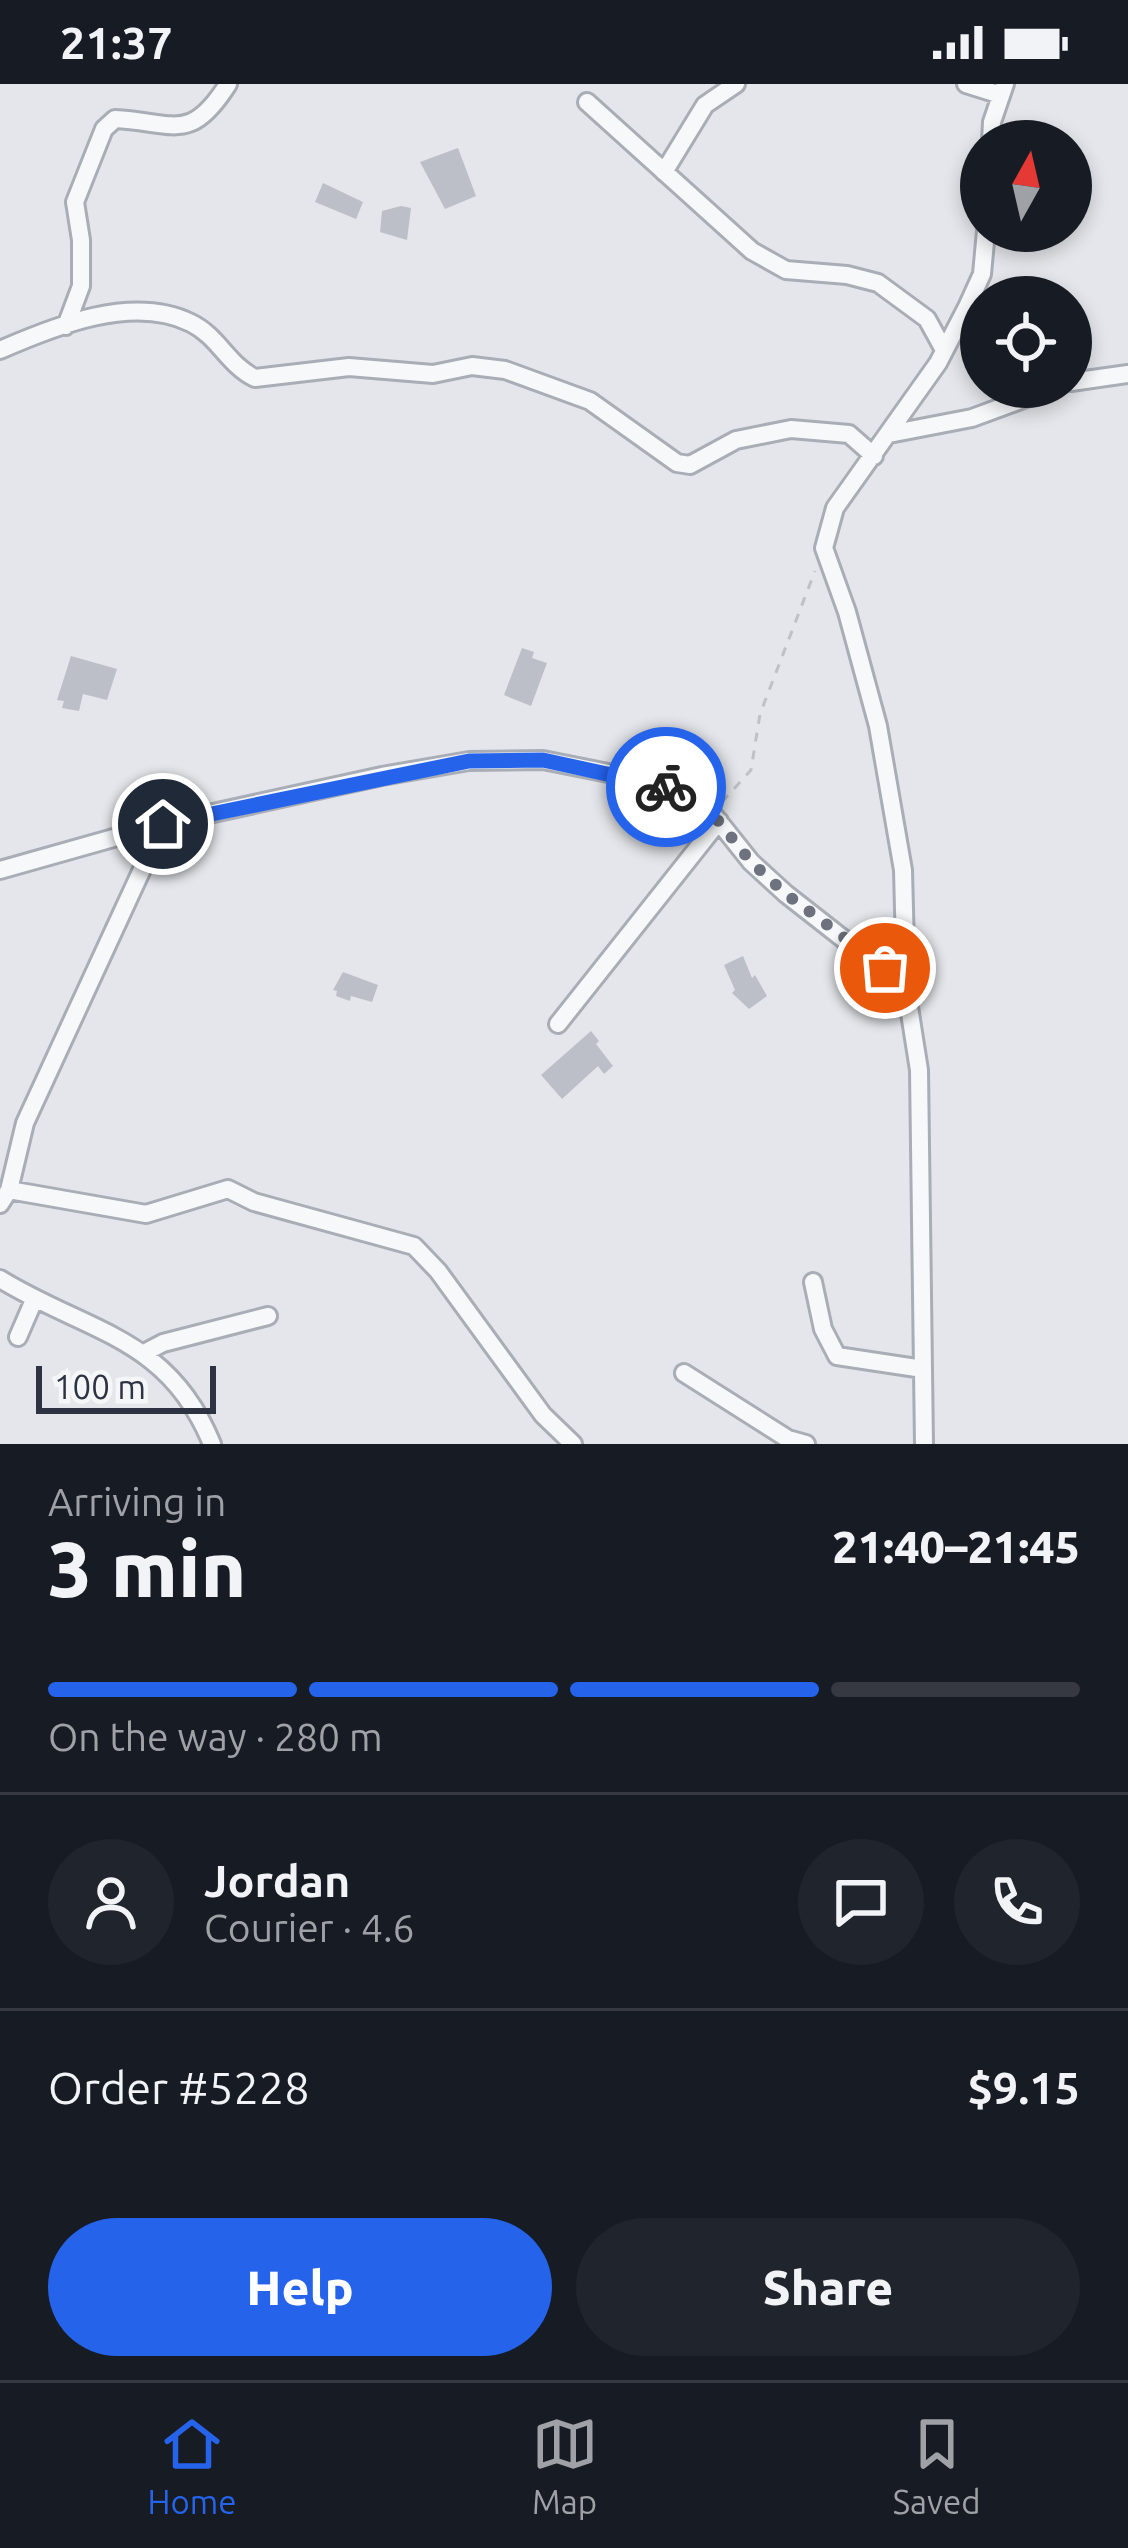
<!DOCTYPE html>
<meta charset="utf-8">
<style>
:root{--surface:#171b24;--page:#20242c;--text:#f1f3f6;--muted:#9ea1a6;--line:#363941;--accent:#2563eb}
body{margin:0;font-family:Ubuntu,sans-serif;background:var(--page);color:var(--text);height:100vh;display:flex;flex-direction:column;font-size:45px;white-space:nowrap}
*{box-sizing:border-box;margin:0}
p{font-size:39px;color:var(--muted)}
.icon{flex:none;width:66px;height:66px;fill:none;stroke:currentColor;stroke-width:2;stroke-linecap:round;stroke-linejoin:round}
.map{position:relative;height:1360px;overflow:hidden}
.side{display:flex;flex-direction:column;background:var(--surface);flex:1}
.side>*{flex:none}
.needle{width:78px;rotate:8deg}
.tools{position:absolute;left:960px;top:36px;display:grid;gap:24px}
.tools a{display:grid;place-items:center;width:132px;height:132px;border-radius:50%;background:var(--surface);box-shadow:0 6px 18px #0003;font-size:60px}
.scale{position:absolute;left:36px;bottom:30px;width:180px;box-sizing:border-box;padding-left:12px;border:6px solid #2d3343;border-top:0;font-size:33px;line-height:42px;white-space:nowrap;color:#2d3343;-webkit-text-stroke:9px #f4f6f8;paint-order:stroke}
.pin{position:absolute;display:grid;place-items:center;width:102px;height:102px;color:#fff;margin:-51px;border:6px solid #fff;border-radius:50%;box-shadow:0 3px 12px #0007}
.courier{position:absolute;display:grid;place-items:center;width:120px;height:120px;margin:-60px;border:9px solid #2563eb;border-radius:50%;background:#fff;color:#222;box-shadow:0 3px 15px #0007}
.overview em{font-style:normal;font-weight:800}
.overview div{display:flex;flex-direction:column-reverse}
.overview{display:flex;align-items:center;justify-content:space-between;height:204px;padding:0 48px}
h1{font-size:78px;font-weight:800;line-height:90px}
.bar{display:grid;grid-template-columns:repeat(4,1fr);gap:18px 12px;align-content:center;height:144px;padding:0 48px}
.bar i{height:15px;border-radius:9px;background:var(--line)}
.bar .on{background:var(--accent)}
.bar p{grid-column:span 4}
.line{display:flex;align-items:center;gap:30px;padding:0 48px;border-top:3px solid var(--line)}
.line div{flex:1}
.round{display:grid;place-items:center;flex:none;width:126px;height:126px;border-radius:63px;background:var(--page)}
.button{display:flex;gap:24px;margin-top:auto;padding:24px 48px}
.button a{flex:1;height:138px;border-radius:72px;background:var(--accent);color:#fff;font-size:48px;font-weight:800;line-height:138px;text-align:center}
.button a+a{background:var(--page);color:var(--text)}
.status{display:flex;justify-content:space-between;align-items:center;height:84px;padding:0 60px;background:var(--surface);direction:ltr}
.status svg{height:33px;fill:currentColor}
.menu{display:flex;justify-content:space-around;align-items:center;height:168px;border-top:3px solid var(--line);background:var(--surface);font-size:33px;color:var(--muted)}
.menu a{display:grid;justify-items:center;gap:6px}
.menu .on{color:var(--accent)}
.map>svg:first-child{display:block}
.building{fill:#bcbfc8}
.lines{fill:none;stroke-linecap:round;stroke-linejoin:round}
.minor-casing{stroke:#a9adb5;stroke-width:22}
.path{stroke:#bec1c7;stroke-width:3;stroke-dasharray:9 9;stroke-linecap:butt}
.minor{stroke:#f7f8fa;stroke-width:16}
.done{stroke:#6d727e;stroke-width:12;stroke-dasharray:0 21.6}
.route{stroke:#2563eb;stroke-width:15}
</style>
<div class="status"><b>21:37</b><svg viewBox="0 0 49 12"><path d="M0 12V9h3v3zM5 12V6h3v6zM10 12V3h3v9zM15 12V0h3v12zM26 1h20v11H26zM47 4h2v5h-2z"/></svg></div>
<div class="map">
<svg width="1128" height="1360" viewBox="0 0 1128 1360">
<rect width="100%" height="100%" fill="#e4e6eb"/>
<path class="building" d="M 458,64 L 476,112 L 445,125 L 420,78 Z
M 323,99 L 363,118 L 356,135 L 315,118 Z
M 401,122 L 411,124 L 407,156 L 380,148 L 382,127 Z
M 522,564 L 534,568 L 532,574 L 547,579 L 531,622 L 504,611 Z
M 71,572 L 117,585 L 107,616 L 83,610 L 79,627 L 62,624 L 64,617 L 57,616 Z
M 743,872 L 752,894 L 755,891 L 767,912 L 749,925 L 732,909 L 735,906 L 724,881 Z
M 343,888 L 378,901 L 372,918 L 351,912 L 350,917 L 336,912 L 337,907 L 333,906 Z
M 591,947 L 599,957 L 596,960 L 613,982 L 604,990 L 598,982 L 562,1015 L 541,991 Z"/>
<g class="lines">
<g class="minor-casing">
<path id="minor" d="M 966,0 L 1001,11
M 587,18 L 752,167 L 786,186 L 847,191 L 878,199 L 927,235 L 944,266
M 991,57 L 992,38 L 1005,0
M 664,88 L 705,21 L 736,0
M 66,242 L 81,202 L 81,156 L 75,118 L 104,45 L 115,35 C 174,38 190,60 228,0
M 0,266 C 55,242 133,210 191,239 C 218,252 229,282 255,294 L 349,283 L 433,290 L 472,282 L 505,286 L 590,317 L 677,379 L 690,381 L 736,356 L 791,345 L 849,350 L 874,372
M 1071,298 L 1128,290
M 889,350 L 972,334 L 1056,303
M 0,786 L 163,740 L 382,692 L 469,677 L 543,676 L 648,697 L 700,714 L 751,778 L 786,810 L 906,904 L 919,986 L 924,1360
M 906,904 L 903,786 L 878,642 L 847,528 L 824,464 L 835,424 L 938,279 L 967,223 L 982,190 L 986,147
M 558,940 L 719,737
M 9,1106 L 146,1130 L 228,1105 L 254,1118 L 414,1162 L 438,1187 L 543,1331 L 573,1360
M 0,1120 L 9,1106 L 25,1039 L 163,740
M 0,1195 C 88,1249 168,1252 212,1360
M 813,1198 L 823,1245 L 837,1272 L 923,1285
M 18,1253 L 34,1216
M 144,1269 L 163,1259 L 268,1232
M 684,1289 L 788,1355 L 806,1360"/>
</g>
<path class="path" d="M 722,718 L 751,686 L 760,630 L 815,487"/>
<use href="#minor" class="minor"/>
</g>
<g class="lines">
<path class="done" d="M 666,703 L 700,714 L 751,778 L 786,810 L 885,884"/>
<path class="route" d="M 163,740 L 469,677 L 543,676 L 666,703"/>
</g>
</svg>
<div class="tools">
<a><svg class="needle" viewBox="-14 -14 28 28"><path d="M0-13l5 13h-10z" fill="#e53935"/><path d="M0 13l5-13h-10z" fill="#9ea1a6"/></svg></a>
<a><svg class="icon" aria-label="locate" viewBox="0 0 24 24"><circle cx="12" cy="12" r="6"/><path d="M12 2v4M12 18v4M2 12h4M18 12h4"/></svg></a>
</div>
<div class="scale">100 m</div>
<div class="pin" style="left:885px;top:884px;background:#ea580c"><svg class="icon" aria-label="bag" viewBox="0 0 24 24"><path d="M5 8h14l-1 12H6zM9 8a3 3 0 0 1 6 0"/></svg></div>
<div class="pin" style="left:163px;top:740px;background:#1f2937"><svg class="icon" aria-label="home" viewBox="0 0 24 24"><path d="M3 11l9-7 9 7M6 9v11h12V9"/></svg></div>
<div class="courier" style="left:666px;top:703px"><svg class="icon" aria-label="bike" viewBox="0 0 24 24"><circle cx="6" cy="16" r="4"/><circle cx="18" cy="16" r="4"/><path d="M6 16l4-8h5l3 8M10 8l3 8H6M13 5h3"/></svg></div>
</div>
<section class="side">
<div class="overview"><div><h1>3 min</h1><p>Arriving in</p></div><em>21:40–21:45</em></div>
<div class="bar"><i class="on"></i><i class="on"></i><i class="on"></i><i></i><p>On the way · 280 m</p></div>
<div class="line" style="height:216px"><a class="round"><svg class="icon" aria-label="person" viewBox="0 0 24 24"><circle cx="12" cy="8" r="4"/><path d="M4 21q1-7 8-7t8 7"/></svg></a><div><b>Jordan</b><p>Courier · 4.6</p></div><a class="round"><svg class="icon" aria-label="chat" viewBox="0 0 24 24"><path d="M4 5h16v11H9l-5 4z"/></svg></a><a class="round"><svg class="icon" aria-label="phone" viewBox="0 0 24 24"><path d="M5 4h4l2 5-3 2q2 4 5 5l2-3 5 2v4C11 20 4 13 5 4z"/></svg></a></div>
<div class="line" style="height:156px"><div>Order #5228</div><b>$9.15</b></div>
<div class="button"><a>Help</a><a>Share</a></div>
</section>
<nav class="menu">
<a class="on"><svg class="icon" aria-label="home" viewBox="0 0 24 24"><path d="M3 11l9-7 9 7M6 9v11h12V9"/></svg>Home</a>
<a><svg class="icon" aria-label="map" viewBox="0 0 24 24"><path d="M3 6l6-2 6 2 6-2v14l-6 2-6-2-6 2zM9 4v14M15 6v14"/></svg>Map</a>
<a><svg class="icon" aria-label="saved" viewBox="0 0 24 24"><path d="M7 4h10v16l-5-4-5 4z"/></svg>Saved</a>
</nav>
